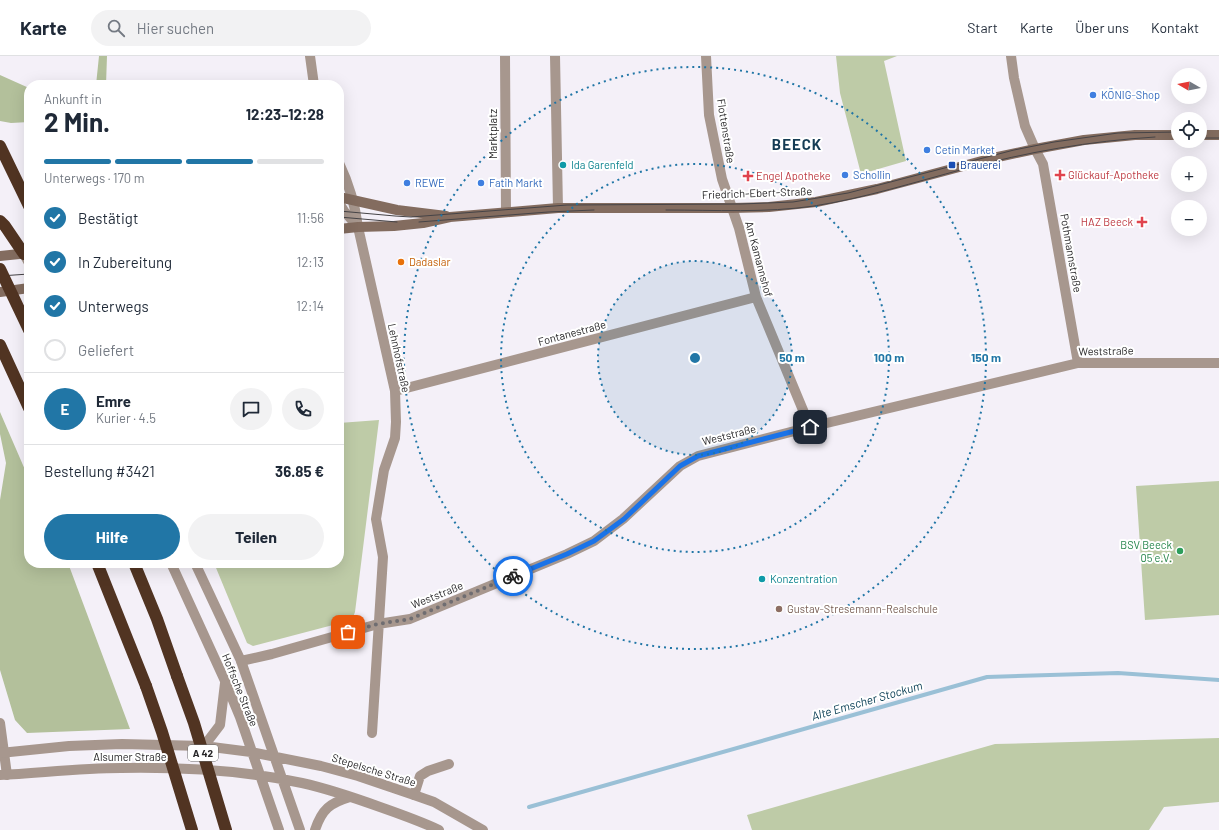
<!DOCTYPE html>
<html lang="de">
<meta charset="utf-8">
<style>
:root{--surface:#fff;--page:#f2f2f3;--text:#1f2937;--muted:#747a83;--line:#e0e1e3;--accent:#2176a6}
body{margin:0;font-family:Barlow,sans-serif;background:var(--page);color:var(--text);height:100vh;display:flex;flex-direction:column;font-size:15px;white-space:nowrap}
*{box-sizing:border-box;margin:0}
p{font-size:13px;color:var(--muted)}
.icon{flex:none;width:22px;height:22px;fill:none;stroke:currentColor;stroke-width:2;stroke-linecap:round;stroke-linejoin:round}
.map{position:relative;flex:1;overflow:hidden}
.side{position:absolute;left:24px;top:24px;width:320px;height:488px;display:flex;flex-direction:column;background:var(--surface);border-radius:16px;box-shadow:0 4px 16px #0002}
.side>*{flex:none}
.needle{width:26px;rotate:279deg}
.buttons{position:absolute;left:1171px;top:12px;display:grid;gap:8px}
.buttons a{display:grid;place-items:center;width:36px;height:36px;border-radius:50%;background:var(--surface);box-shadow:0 4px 16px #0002;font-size:20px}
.pin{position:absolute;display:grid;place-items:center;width:34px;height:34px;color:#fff;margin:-17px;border-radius:8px;box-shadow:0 2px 6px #0006}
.courier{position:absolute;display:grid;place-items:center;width:40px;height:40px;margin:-20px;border:3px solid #1a73e8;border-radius:50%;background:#fff;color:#222;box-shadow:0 1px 5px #0007}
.overview em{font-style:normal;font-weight:700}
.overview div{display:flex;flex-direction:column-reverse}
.overview{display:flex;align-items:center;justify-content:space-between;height:68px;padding:0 20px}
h1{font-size:26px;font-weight:700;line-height:30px}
.bar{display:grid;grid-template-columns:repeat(4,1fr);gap:6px 4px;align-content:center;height:48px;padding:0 20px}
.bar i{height:5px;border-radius:3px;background:var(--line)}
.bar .active{background:var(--accent)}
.bar p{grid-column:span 4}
.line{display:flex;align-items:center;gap:10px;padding:0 20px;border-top:1px solid var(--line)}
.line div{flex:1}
.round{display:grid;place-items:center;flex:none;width:42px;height:42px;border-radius:21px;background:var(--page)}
ol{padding:0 20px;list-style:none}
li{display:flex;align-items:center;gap:12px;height:44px}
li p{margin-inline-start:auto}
li .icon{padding:4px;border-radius:50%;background:var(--accent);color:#fff;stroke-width:4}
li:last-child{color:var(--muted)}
li i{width:22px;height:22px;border:2px solid var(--line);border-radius:50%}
.cta{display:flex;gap:8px;margin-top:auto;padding:8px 20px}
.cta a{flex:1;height:46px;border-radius:24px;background:var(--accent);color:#fff;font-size:16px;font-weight:700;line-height:46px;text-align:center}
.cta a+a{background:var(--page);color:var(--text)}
header{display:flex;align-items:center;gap:24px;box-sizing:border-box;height:56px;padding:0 20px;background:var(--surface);border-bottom:1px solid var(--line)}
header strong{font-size:19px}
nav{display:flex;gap:22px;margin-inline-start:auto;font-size:14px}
.search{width:280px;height:36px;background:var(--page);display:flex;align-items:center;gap:10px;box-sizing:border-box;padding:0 14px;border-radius:22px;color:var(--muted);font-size:15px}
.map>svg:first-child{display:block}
.green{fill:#becba7}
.forest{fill:#b3c09b}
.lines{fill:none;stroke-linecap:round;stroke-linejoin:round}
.stream{stroke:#9ac0d6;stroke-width:4}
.minor{stroke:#a7978e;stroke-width:10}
.tertiary{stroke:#a7978e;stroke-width:10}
.secondary{stroke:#836c5f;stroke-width:10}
.motorway{stroke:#513422;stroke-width:12}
.tram{stroke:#464447;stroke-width:1}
.motorway-bridge{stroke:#513422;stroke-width:12}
.done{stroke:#6f6d71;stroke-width:4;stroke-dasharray:0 7.2}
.route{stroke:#1a73e8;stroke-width:5}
.ring{fill:none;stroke:#2176a6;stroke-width:2;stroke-dasharray:2 4}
.shop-dot{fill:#3f7fe0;stroke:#fff;stroke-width:1.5}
.culture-dot{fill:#0f9aa8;stroke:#fff;stroke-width:1.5}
.transit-dot{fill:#1a4fb4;stroke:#fff;stroke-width:1.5}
.health-dot{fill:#e0444e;stroke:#fff;stroke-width:1.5}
.food-dot{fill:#e8710a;stroke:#fff;stroke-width:1.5}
.leisure-dot{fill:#2e9e5b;stroke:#fff;stroke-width:1.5}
.education-dot{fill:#8d6e63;stroke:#fff;stroke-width:1.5}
.labels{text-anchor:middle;stroke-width:4;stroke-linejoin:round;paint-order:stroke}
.shield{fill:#fff;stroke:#686869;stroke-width:1}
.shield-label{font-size:10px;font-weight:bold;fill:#282729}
.shop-label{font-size:11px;fill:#366cbe;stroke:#fff;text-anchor:start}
.street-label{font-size:11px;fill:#282729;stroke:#fff}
.culture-label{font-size:11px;fill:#0d838f;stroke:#fff;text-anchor:start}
.transit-label{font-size:11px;fill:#164399;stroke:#fff;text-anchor:start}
.health-label{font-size:11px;fill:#be3a42;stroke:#fff;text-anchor:start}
.food-label{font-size:11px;fill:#c56008;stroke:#fff;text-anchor:start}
.leisure-label{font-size:11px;fill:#27864d;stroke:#fff;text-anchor:end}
.education-label{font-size:11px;fill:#785e54;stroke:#fff;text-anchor:start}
.water-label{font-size:12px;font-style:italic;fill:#063b52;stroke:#fff}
.district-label{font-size:15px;font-weight:bold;letter-spacing:1px;fill:#153c54;stroke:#fff}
.centre{fill:#2176a6;stroke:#fff;stroke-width:2}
.ring-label{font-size:12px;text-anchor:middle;font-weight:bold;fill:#2176a6;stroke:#fff;stroke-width:4;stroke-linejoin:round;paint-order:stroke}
</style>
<header>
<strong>Karte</strong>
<div class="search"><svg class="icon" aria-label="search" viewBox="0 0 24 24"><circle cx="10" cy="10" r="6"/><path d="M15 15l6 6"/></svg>Hier suchen</div>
<nav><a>Start</a><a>Karte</a><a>Über uns</a><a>Kontakt</a></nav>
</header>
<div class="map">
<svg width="1219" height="774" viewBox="0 0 1219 774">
<rect width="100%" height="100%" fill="#f4f0f8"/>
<path class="green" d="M 836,0 L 897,0 L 884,5 L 906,105 L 861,118 L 840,37 Z
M 379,364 L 355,556 L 352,564 L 253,590 L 247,587 L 214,507 L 339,507 L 339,367 Z
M 1219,425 L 1219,559 L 1145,564 L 1136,430 Z
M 1219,682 L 1219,746 L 1164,751 L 1149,774 L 752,774 L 747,759 L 995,688 Z"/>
<path class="forest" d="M 99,0 L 107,0 L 106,29 L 96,29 Z
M 0,19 L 29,32 L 29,66 L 11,67 L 0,65 Z
M 0,356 L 29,423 L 29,507 L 68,507 L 130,673 L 27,677 L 15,664 L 0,614 L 0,444 L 6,407 L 0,378 Z"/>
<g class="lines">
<path class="stream" d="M 529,751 L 987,621 L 1118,617 L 1219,624"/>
<path class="minor" d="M 505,0 L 506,156
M 555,0 L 558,152
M 706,0 L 709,59 L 722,123 L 739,172 L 756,241 L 810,371
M 1035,93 L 1043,108 L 1078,307
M 358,171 L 395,335 L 396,366 L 395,382 L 384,414 L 376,463 L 383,501 L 372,677
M 395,335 L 756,241
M 241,605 L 272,598 L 378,568 L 410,563 L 567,498 L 594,485 L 623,463 L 680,410 L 698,400 L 810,371 L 1078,307 L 1219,307
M 0,667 L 7,719
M 414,739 L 420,720 L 428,715 L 449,708"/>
<path class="tertiary" d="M 310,0 L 314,29
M 1011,0 L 1014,22 L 1025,70 L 1035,93
M 339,107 C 349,128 355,148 358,171
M 339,147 L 344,155 L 358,171
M 24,198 L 29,207
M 171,507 L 225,625 L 240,661 L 279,774
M 195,507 L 241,605 L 300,774
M 204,690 L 220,669 L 225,627
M 0,697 L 69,690 L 122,688 L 204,690 L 251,696 L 321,710 L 358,720 L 414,739 L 434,746 L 483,774
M 0,719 C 40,717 81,712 121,712 C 181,711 243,714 302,727 C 329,733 355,742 380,751 C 400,758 420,765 439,774
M 315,774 C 322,753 330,747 350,741"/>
<path class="secondary" d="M 1200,79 L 1219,79
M 339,141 L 397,154 L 446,160
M 339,173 L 358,171 L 394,170 L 423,167 L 450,161 L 558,152 L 732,152 L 769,151 L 816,146 L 877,133 L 993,102 L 1035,93 L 1084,84 L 1135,79 L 1178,79
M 0,200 L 29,197
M 0,236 L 29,232"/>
<path class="motorway" d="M 0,90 L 29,150
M 0,165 L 5,170 L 24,198
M 0,289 L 29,352
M 97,507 L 146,630
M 134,507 L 157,563 L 177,620"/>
<path class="tram" d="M 1200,82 L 1219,82
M 666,154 C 715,154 766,157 814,150 C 865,142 915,126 964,113 C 1027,96 1090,85 1155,81
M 339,155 L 395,160 L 411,161 L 567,149 L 741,148 L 793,146 L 848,137 L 1014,94 L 1054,86 L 1118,77 L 1178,76
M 339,161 L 397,166
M 419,166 L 548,156 L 594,154
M 0,220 L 29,218"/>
<path class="motorway-bridge" d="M 0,213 L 29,274
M 177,620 L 194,667 L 226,774
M 146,630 L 162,676 L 192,774"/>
</g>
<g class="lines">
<path class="done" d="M 348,576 L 378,568 L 410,563 L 513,520"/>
<path class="route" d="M 513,520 L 567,498 L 594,485 L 624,463 L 680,410 L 698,400 L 810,371"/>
</g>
<circle cx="695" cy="302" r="97" fill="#2176a6" fill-opacity=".12"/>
<g class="ring">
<circle cx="695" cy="302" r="97"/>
<circle cx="695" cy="302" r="194"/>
<circle cx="695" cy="302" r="291"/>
</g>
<g class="shop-dot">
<circle cx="1093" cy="39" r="4"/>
<circle cx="927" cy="94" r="4"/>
<circle cx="845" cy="119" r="4"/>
<circle cx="407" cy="127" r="4"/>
<circle cx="481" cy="127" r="4"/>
</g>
<g class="culture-dot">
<circle cx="563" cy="109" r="4"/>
<circle cx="762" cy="523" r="4"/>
</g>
<rect class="transit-dot" x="948" y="105" width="8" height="8" rx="2"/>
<g class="health-dot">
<path d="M1058 113h4v4h4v4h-4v4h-4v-4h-4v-4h4z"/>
<path d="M746 114h4v4h4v4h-4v4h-4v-4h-4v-4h4z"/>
<path d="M1140 160h4v4h4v4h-4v4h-4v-4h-4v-4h4z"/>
</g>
<circle class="food-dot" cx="401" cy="206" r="4"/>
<circle class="leisure-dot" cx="1180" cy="495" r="4"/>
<circle class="education-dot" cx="779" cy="553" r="4"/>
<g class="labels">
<rect class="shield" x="188" y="689" width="30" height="16" rx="3"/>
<g class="shield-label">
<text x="203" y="701">A 42</text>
</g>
<g class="shop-label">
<text x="1101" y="43">KÖNIG-Shop</text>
<text x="935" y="98">Cetin Market</text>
<text x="853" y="123">Schollin</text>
<text x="415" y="131">REWE</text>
<text x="489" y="131">Fatih Markt</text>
</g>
<g class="street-label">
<text transform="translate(726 75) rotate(81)" y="4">Flottenstraße</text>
<text transform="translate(493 78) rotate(-90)" y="4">Marktplatz</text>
<text transform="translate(757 137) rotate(-2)" y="4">Friedrich-Ebert-Straße</text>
<text transform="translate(1071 197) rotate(80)" y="4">Pothmannstraße</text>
<text transform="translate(759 203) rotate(75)" y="4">Am Kamannshof</text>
<text transform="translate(572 277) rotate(-15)" y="4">Fontanestraße</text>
<text transform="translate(1106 295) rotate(-1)" y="4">Weststraße</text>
<text transform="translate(399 302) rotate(78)" y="4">Lehnhofstraße</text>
<text transform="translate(729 379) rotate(-14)" y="4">Weststraße</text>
<text transform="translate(437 539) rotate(-22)" y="4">Weststraße</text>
<text transform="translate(240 634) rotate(68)" y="4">Hoffsche Straße</text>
<text x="130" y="705">Alsumer Straße</text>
<text transform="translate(374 714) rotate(17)" y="4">Stepelsche Straße</text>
</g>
<g class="culture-label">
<text x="571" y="113">Ida Garenfeld</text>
<text x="770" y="527">Konzentration</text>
</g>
<g class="transit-label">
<text x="960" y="113">Brauerei</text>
</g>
<g class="health-label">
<text x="1068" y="123">Glückauf-Apotheke</text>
<text x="756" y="124">Engel Apotheke</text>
<text x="1133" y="170" text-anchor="end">HAZ Beeck</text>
</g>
<g class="food-label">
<text x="409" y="210">Dadaslar</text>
</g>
<g class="leisure-label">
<text x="1172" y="493">BSV Beeck<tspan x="1172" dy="13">05 e.V.</tspan></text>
</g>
<g class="education-label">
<text x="787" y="557">Gustav-Stresemann-Realschule</text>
</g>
<g class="water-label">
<text transform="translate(867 645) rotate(-16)" y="4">Alte Emscher Stockum</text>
</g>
<g class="district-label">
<text x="797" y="94">BEECK</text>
</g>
</g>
<circle cx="695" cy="302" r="6" class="centre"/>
<g class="ring-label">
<text x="792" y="306">50 m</text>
<text x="889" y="306">100 m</text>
<text x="986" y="306">150 m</text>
</g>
</svg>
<div class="buttons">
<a><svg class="needle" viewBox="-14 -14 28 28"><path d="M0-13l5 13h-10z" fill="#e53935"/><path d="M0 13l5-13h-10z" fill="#747a83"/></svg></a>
<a><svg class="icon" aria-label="locate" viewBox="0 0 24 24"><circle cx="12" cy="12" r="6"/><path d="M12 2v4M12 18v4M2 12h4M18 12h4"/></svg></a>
<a>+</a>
<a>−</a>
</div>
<div class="pin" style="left:348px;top:576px;background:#ea580c"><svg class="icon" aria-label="bag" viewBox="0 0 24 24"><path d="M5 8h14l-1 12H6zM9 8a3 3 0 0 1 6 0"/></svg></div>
<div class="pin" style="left:810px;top:371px;background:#1f2937"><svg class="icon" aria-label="home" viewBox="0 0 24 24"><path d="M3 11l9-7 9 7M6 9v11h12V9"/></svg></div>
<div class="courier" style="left:513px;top:520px"><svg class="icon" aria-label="bike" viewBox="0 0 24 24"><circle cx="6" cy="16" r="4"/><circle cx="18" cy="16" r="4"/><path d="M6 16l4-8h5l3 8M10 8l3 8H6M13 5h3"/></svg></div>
<section class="side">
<div class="overview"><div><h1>2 Min.</h1><p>Ankunft in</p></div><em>12:23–12:28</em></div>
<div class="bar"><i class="active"></i><i class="active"></i><i class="active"></i><i></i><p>Unterwegs · 170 m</p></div>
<ol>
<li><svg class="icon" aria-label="check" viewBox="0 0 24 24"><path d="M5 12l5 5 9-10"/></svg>Bestätigt<p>11:56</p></li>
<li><svg class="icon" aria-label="check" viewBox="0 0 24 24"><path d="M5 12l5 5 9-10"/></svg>In Zubereitung<p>12:13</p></li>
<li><svg class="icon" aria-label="check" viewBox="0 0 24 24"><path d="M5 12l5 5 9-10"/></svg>Unterwegs<p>12:14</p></li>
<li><i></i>Geliefert</li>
</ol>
<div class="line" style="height:72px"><b class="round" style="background:var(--accent);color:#fff">E</b><div><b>Emre</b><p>Kurier · 4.5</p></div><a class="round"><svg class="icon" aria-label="chat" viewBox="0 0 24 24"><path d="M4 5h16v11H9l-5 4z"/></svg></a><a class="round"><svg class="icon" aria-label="phone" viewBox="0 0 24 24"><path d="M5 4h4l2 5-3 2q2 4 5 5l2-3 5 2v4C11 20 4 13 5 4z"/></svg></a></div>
<div class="line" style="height:52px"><div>Bestellung #3421</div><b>36.85 €</b></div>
<div class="cta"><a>Hilfe</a><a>Teilen</a></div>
</section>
</div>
